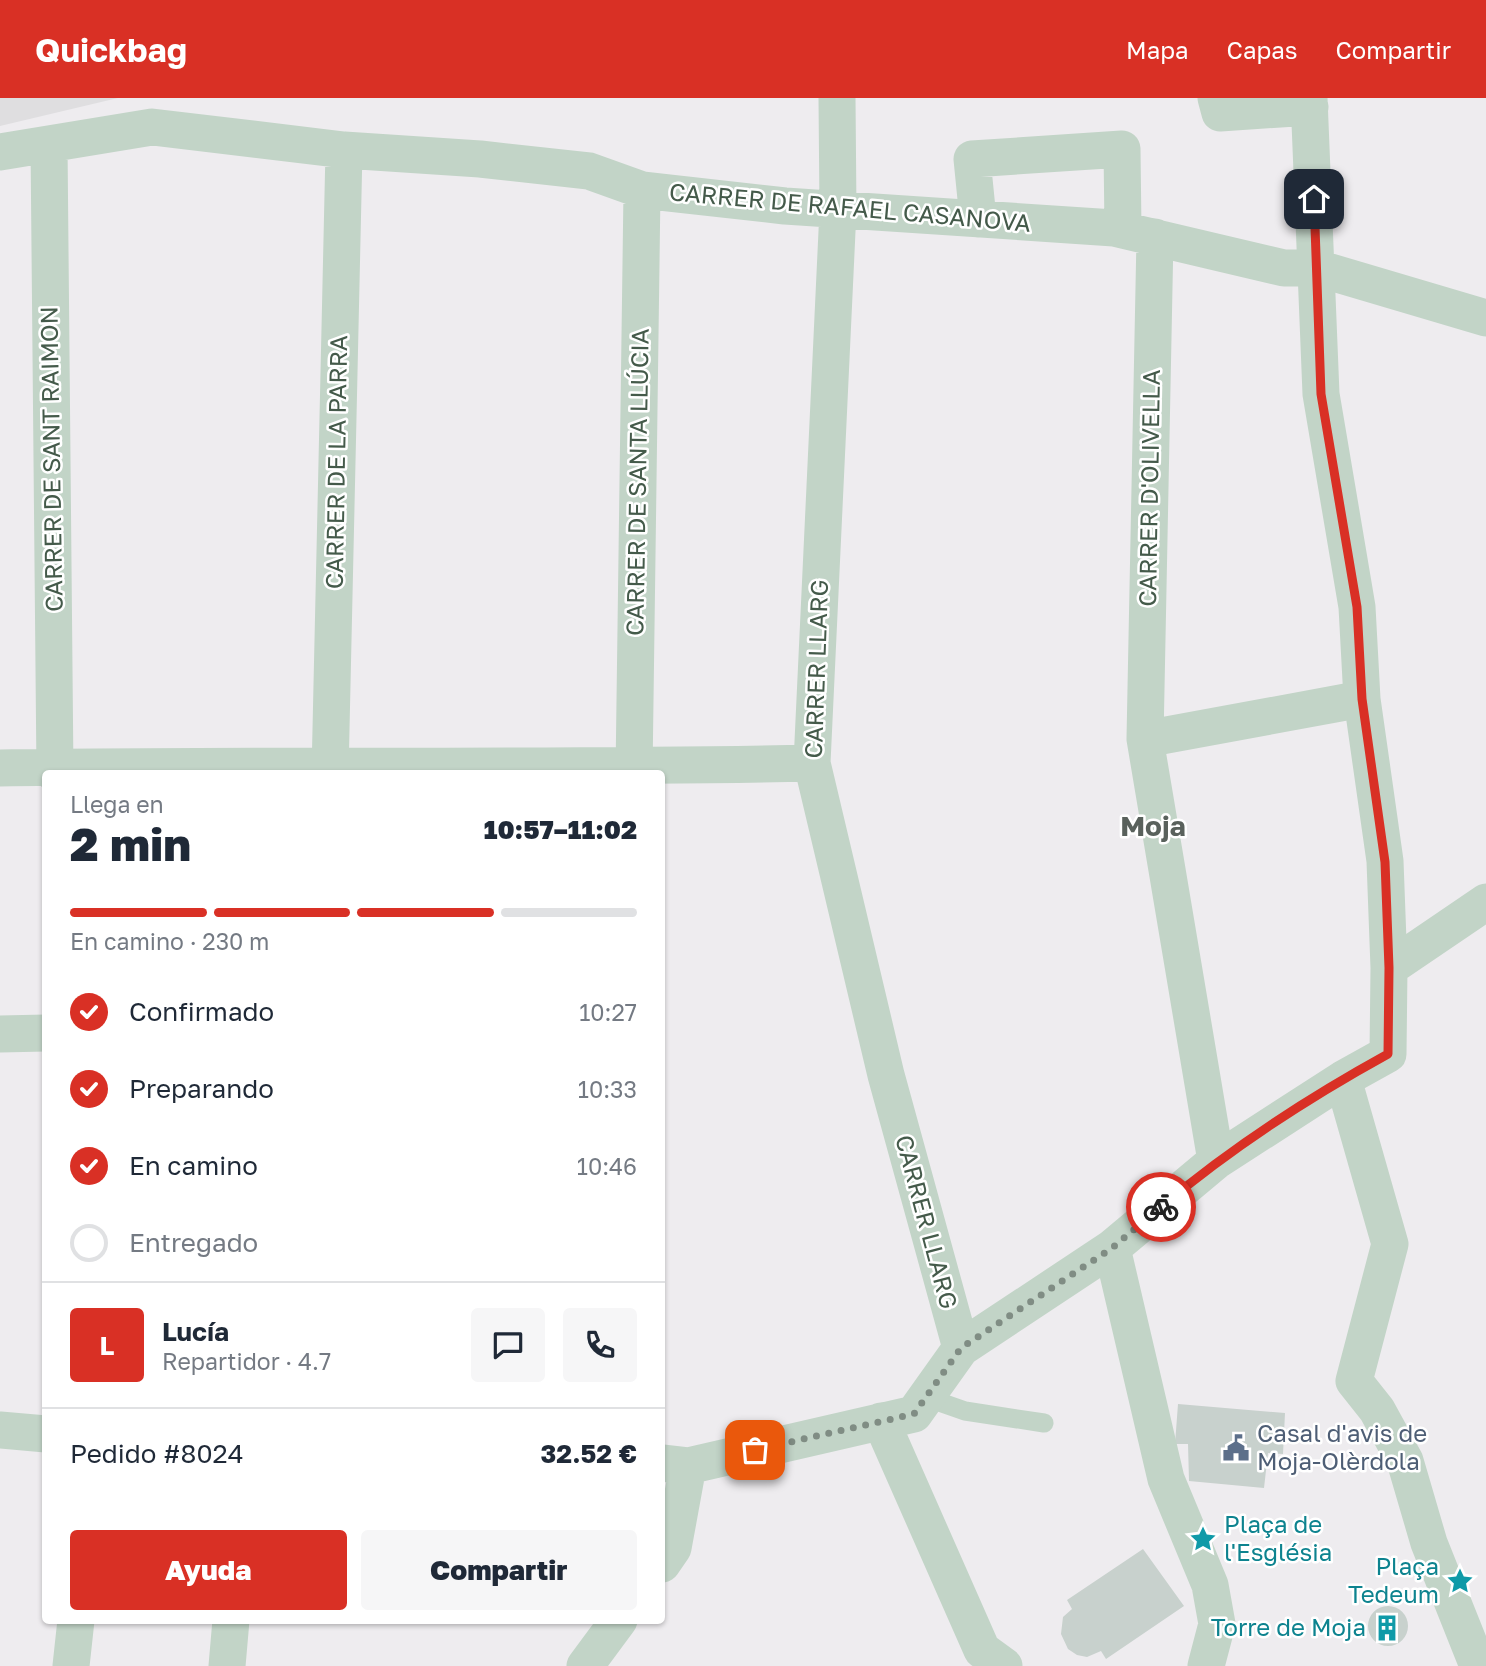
<!DOCTYPE html>
<html lang="es">
<meta charset="utf-8">
<style>
:root{--surface:#fff;--page:#f6f6f7;--text:#1f2937;--muted:#747a83;--line:#e0e1e3;--accent:#d93025}
body{margin:0;font-family:"Golos Text",sans-serif;background:var(--page);color:var(--text);height:100vh;display:flex;flex-direction:column;font-size:26px;white-space:nowrap}
*{box-sizing:border-box;margin:0}
p{font-size:23px;color:var(--muted)}
.icon{flex:none;width:38px;height:38px;fill:none;stroke:currentColor;stroke-width:2;stroke-linecap:round;stroke-linejoin:round}
.map{position:relative;flex:1;overflow:hidden}
.drawer{position:absolute;left:42px;top:672px;width:623px;height:854px;display:flex;flex-direction:column;background:var(--surface);border-radius:7px;box-shadow:0 2px 5px #0004}
.drawer>*{flex:none}
.pin{position:absolute;display:grid;place-items:center;width:60px;height:60px;color:#fff;margin:-30px;border-radius:14px;box-shadow:0 4px 10px #0006}
.courier{position:absolute;display:grid;place-items:center;width:70px;height:70px;margin:-35px;border:5px solid #d93025;border-radius:50%;background:#fff;color:#222;box-shadow:0 2px 9px #0007}
.head em{font-style:normal;font-weight:800}
.head div{display:flex;flex-direction:column-reverse}
.head{display:flex;align-items:center;justify-content:space-between;height:119px;padding:0 28px}
h1{font-size:46px;font-weight:800;line-height:52px}
.bar{display:grid;grid-template-columns:repeat(4,1fr);gap:10px 7px;align-content:center;height:84px;padding:0 28px}
.bar i{height:9px;border-radius:5px;background:var(--line)}
.bar .on{background:var(--accent)}
.bar p{grid-column:span 4}
.line{display:flex;align-items:center;gap:18px;padding:0 28px;border-top:2px solid var(--line)}
.line div{flex:1}
.round{display:grid;place-items:center;flex:none;width:74px;height:74px;border-radius:7px;background:var(--page)}
ol{padding:0 28px;list-style:none}
li{display:flex;align-items:center;gap:21px;height:77px}
li p{margin-inline-start:auto}
li .icon{padding:7px;border-radius:50%;background:var(--accent);color:#fff;stroke-width:4}
li:last-child{color:var(--muted)}
li i{width:38px;height:38px;border:4px solid var(--line);border-radius:50%}
.cta{display:flex;gap:14px;margin-top:auto;padding:14px 28px}
.cta a{flex:1;height:80px;border-radius:7px;background:var(--accent);color:#fff;font-size:28px;font-weight:800;line-height:80px;text-align:center}
.cta a+a{background:var(--page);color:var(--text)}
header{display:flex;align-items:center;gap:42px;box-sizing:border-box;height:98px;padding:0 35px;background:var(--accent);color:#fff}
header strong{font-size:33px}
nav{display:flex;gap:38px;margin-inline-start:auto;font-size:24px}
.map>svg:first-child{display:block}
.education{fill:#dfdee0}
.building{fill:#c8d1cd}
.lines{fill:none;stroke-linecap:round;stroke-linejoin:round}
.service{stroke:#c2d4c7;stroke-width:19}
.minor{stroke:#c2d4c7;stroke-width:37}
.done{stroke:#808d84;stroke-width:7;stroke-dasharray:0 12.6}
.route{stroke:#d93025;stroke-width:9}
.labels{text-anchor:middle;stroke-width:5;stroke-linejoin:round;paint-order:stroke}
.street-label{font-size:24px;fill:#445a4a;stroke:#fff}
.service-label{font-size:24px;fill:#4e5e75;stroke:#fff;text-anchor:start}
.culture-label{font-size:24px;fill:#0d838f;stroke:#fff;text-anchor:end}
.quarter-label{font-size:28px;font-weight:bold;fill:#59615c;stroke:#fff}
</style>
<header>
<strong>Quickbag</strong>
<nav><a>Mapa</a><a>Capas</a><a>Compartir</a></nav>
</header>
<div class="map">
<svg width="1486" height="1568" viewBox="0 0 1486 1568">
<rect width="100%" height="100%" fill="#eeecef"/>
<path class="education" d="M 0,0 L 118,0 L 0,28 Z"/>
<path class="building" d="M 1178,1306 L 1285,1315 L 1283,1356 L 1268,1355 L 1264,1390 L 1189,1383 L 1188,1346 L 1175,1346 Z
M 1143,1451 L 1184,1508 L 1106,1561 L 1101,1553 L 1087,1559 L 1077,1557 L 1068,1551 L 1061,1536 L 1063,1519 L 1072,1511 L 1067,1502 Z
M1368 1528a20 20 0 1 1 40 0a20 20 0 1 1-40 0Z"/>
<g class="lines">
<path class="service" d="M 925,1299 L 965,1313 L 1044,1325"/>
<path class="minor" d="M 837,0 L 838,112 L 812,665 L 886,977 L 961,1250
M 1216,0 L 1220,15 L 1310,9
M 49,46 L 55,676
M 0,54 L 152,29 L 344,52 L 480,61 L 589,73 L 642,92 L 785,108 L 1114,130 L 1284,170 L 1317,170 L 1486,220
M 978,121 L 972,61 L 1122,51 L 1123,132
M 1155,139 L 1145,641 L 1216,1063
M 1145,641 L 1362,601
M 0,670 C 271,666 541,671 812,665
M 330,676 L 344,52
M 634,676 L 642,92
M 1389,870 L 1486,804
M 0,936 L 46,935
M 1343,981 L 1390,1146 L 1354,1283 L 1377,1312 L 1405,1363 L 1429,1445 L 1478,1568
M 1112,1150 L 1166,1381 L 1210,1487 L 1217,1526 L 1206,1568
M 881,1323 L 982,1552 L 1004,1568
M 0,1332 L 46,1336
M 662,1365 L 688,1368 L 914,1316 L 961,1250 L 1112,1150 L 1216,1063 L 1343,981 L 1388,956 L 1389,870 L 1385,763 L 1362,601 L 1357,509 L 1321,296 L 1309,0
M 662,1466 L 673,1450 L 688,1368
M 71,1568 L 76,1522
M 227,1568 L 231,1522
M 585,1568 L 619,1522"/>
</g>
<g class="lines">
<path class="done" d="M 755,1352 L 914,1316 L 961,1250 L 1112,1150 L 1161,1109"/>
<path class="route" d="M 1161,1109 C 1231,1050 1308,1000 1388,956 L 1389,870 L 1385,764 L 1362,601 L 1357,509 L 1321,296 L 1314,101"/>
</g>
<defs>
<g id="civic-bare" transform="scale(2.1)"><path d="M-.6-6.5H3V-4.5H.6V-3L4-1V1h2V6H-6V1h2V-1L-.6-3ZM-1.2 2.5V6h2.4V2.5Z" fill="#5c6f8a" stroke="#fff" stroke-width="2.5" paint-order="stroke"/></g>
<g id="sight-bare" transform="scale(2.1)"><path d="M0-6L1.8-2.2L6-1.7L2.9 1.2L3.7 5.4L0 3.3L-3.7 5.4L-2.9 1.2L-6-1.7L-1.8-2.2Z" fill="#0f9aa8" stroke="#fff" stroke-width="2.5" paint-order="stroke"/></g>
<g id="building-bare" transform="scale(2.1)"><path d="M-4-6H4V6H1V3H-1V6H-4ZM-2.5-4.3h1.7v1.8h-1.7ZM.8-4.3h1.7v1.8H.8ZM-2.5-1h1.7V.8h-1.7ZM.8-1h1.7V.8H.8Z" fill="#0f9aa8" stroke="#fff" stroke-width="2.5" paint-order="stroke"/></g>
</defs>
<g fill-rule="evenodd">
<use href="#civic-bare" x="1236" y="1350"/>
<use href="#sight-bare" x="1203" y="1441"/>
<use href="#sight-bare" x="1460" y="1483"/>
<use href="#building-bare" x="1387" y="1530"/>
</g>
<g class="labels">
<g class="street-label">
<text transform="translate(850 110) rotate(5)" y="8">CARRER DE RAFAEL CASANOVA</text>
<text transform="translate(52 361) rotate(-91)" y="8">CARRER DE SANT RAIMON</text>
<text transform="translate(337 364) rotate(-89)" y="8">CARRER DE LA PARRA</text>
<text transform="translate(638 384) rotate(-89)" y="8">CARRER DE SANTA LLÚCIA</text>
<text transform="translate(1150 390) rotate(-89)" y="8">CARRER D'OLIVELLA</text>
<text transform="translate(817 571) rotate(-88)" y="8">CARRER LLARG</text>
<text transform="translate(926 1124) rotate(75)" y="8">CARRER LLARG</text>
</g>
<g class="service-label">
<text x="1257" y="1344">Casal d'avis de<tspan x="1257" dy="28">Moja-Olèrdola</tspan></text>
</g>
<g class="culture-label">
<text x="1224" y="1435" text-anchor="start">Plaça de<tspan x="1224" dy="28">l'Església</tspan></text>
<text x="1439" y="1477">Plaça<tspan x="1439" dy="28">Tedeum</tspan></text>
<text x="1366" y="1538">Torre de Moja</text>
</g>
<g class="quarter-label">
<text x="1153" y="738">Moja</text>
</g>
</g>
</svg>
<div class="pin" style="left:755px;top:1352px;background:#ea580c"><svg class="icon" aria-label="bag" viewBox="0 0 24 24"><path d="M5 8h14l-1 12H6zM9 8a3 3 0 0 1 6 0"/></svg></div>
<div class="pin" style="left:1314px;top:101px;background:#1f2937"><svg class="icon" aria-label="home" viewBox="0 0 24 24"><path d="M3 11l9-7 9 7M6 9v11h12V9"/></svg></div>
<div class="courier" style="left:1161px;top:1109px"><svg class="icon" aria-label="bike" viewBox="0 0 24 24"><circle cx="6" cy="16" r="4"/><circle cx="18" cy="16" r="4"/><path d="M6 16l4-8h5l3 8M10 8l3 8H6M13 5h3"/></svg></div>
<section class="drawer">
<div class="head"><div><h1>2 min</h1><p>Llega en</p></div><em>10:57–11:02</em></div>
<div class="bar"><i class="on"></i><i class="on"></i><i class="on"></i><i></i><p>En camino · 230 m</p></div>
<ol>
<li><svg class="icon" aria-label="check" viewBox="0 0 24 24"><path d="M5 12l5 5 9-10"/></svg>Confirmado<p>10:27</p></li>
<li><svg class="icon" aria-label="check" viewBox="0 0 24 24"><path d="M5 12l5 5 9-10"/></svg>Preparando<p>10:33</p></li>
<li><svg class="icon" aria-label="check" viewBox="0 0 24 24"><path d="M5 12l5 5 9-10"/></svg>En camino<p>10:46</p></li>
<li><i></i>Entregado</li>
</ol>
<div class="line" style="height:126px"><b class="round" style="background:var(--accent);color:#fff">L</b><div><b>Lucía</b><p>Repartidor · 4.7</p></div><a class="round"><svg class="icon" aria-label="chat" viewBox="0 0 24 24"><path d="M4 5h16v11H9l-5 4z"/></svg></a><a class="round"><svg class="icon" aria-label="phone" viewBox="0 0 24 24"><path d="M5 4h4l2 5-3 2q2 4 5 5l2-3 5 2v4C11 20 4 13 5 4z"/></svg></a></div>
<div class="line" style="height:91px"><div>Pedido #8024</div><b>32.52 €</b></div>
<div class="cta"><a>Ayuda</a><a>Compartir</a></div>
</section>
</div>
